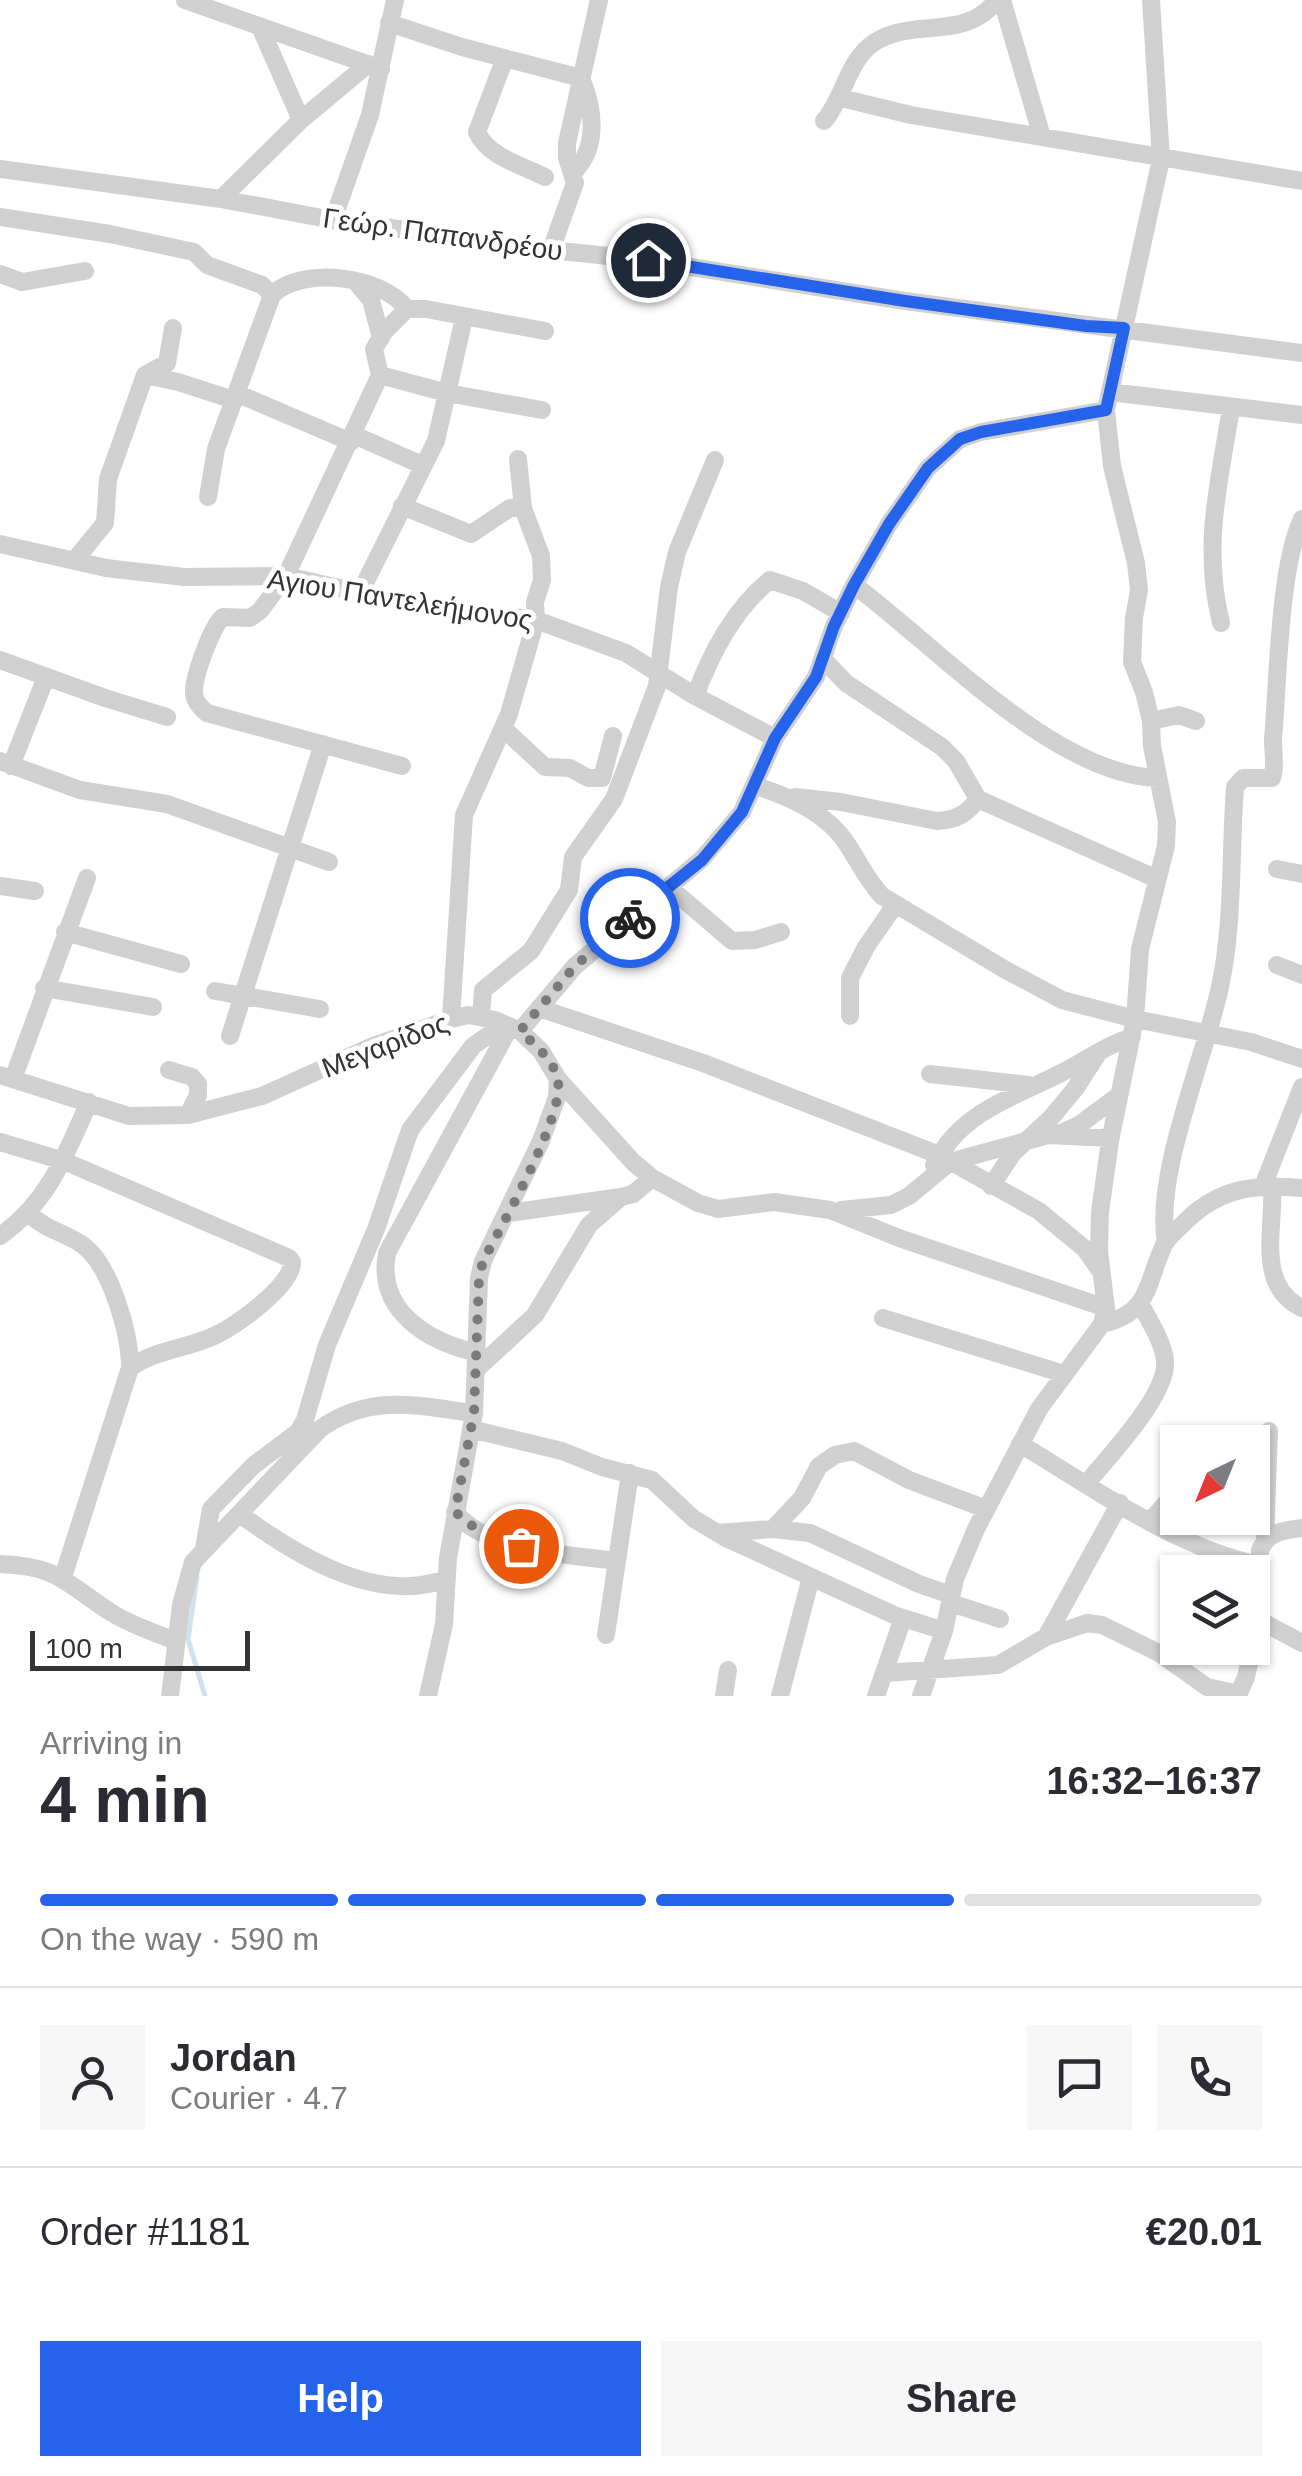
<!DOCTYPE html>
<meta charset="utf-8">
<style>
:root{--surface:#fff;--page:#f7f7f7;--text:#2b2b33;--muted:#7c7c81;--line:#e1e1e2;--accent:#2563eb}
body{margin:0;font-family:Helvetica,sans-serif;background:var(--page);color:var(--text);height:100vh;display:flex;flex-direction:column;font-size:38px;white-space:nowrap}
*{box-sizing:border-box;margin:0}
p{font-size:32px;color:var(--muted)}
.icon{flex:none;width:55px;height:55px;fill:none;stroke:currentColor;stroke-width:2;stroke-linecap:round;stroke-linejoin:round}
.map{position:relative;height:1696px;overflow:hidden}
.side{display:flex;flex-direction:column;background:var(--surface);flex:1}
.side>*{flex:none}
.needle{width:65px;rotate:223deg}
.tools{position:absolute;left:1160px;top:1425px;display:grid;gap:20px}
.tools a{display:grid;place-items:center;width:110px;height:110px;border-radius:0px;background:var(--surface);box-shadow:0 2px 8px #0004;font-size:50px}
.scale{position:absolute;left:30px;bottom:25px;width:220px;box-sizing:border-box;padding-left:10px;border:5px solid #333;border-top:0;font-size:28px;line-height:35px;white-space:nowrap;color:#333;-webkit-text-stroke:8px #fff;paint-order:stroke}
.pin{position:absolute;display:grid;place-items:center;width:85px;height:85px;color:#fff;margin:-42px;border:5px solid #fff;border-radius:50%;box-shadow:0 2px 10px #0007}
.courier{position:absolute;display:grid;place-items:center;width:100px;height:100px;margin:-50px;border:8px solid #2563eb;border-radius:50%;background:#fff;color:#222;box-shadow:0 2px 12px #0007}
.headline em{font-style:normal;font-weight:600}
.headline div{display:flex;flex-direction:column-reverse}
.headline{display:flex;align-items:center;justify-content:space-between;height:170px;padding:0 40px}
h1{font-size:65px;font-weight:600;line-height:75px}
.bar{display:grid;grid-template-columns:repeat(4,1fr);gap:15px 10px;align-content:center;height:120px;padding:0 40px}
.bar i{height:12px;border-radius:8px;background:var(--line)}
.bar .active{background:var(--accent)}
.bar p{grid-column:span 4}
.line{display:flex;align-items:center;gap:25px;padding:0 40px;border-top:2px solid var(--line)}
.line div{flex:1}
.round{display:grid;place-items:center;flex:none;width:105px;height:105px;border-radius:0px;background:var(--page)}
.primary-button{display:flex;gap:20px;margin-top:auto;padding:20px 40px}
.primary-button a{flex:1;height:115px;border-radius:0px;background:var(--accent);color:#fff;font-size:40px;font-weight:600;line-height:115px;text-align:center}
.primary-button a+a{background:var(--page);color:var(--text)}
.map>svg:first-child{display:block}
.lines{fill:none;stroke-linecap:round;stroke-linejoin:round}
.stream{stroke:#cfe2ee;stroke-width:5}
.street{stroke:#d0d0d0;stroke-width:18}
.done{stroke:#7a7a7a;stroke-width:10;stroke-dasharray:0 18}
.route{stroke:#2563eb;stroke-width:12}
.labels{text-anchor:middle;stroke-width:10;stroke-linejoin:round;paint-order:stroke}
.street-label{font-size:28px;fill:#333;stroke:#fff}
</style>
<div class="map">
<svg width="1302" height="1696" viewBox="0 0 1302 1696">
<rect width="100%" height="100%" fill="#fff"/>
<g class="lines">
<path class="stream" d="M 197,1577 L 188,1639 L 205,1696"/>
<path class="street" d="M 185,0 L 381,69
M 1002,0 L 1042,137
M 389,23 L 462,47 L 581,78 C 594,109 599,147 573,173
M 261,29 L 301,120
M 505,58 L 477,132 C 487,156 523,166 545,177
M 841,98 L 911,115 L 1302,181
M 824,121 C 844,98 848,59 875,42 C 914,17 965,42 997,0
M 0,169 L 221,199 L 333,220 L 551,250 L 647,260 L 905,301 L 1302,353
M 221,199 L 301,120 L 368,64
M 0,217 L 110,234 L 194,252 L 207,265 L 262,285 L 272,295
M 333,220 L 370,115 L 395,0
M 551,250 L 575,183 L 567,158 L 567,143 L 599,0
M 0,274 L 22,282 L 85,271
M 356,282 L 371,300 L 381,338
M 146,375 L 178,382 L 234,400
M 380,375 L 374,349 L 384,332 L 407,309 L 426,309 L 545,331
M 1110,392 L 1302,415
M 236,393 L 351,442
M 354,435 L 422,465
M 208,497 L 216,449 L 272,295 C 303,265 382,276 407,309
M 402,506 L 471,534 L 510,508 L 523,508
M 0,544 L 106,568 L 184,577 L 286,576 L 398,601 L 536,620 L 626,653 L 695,696 L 775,738
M 74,561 L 105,523 L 108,479 L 145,375 L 167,363 L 173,328
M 854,585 C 935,645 1054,774 1157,778
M 360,593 L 436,441 L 464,318
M 1221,623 C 1202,546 1219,484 1231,408
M 823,659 L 846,683 L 942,747 L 956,761 L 978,799 L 1157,879
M 0,660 L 105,698 L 167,717
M 695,696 C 711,654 733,610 770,580 L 803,591 L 841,613
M 1151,721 L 1179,715 L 1196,721
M 503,728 L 545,767 L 570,768 L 588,778 L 602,778 L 613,736
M 0,761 L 80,790 L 167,804 L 329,862
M 11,766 L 46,677
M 402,766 L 207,713 C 201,708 194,701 194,693 C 193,678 212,625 223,617 L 250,618 L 260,611 L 286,576 L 380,375 L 447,393 L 542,410
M 756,786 C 790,797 827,813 847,844 C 859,862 867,880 882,896 L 1004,969 L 1062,1000 L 1135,1019 L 1251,1042 L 1302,1059
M 795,797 L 841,802 L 937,821 C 956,820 967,814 978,799
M 1277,869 L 1302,874
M 0,886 L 35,891
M 670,888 L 732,941 L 755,940 L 781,932
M 65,932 L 181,964
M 1277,965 L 1302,975
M 44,988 L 153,1007
M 215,991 L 320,1009
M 539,1008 L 703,1063 L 939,1155 L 1039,1211 L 1085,1249 L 1099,1269
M 481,1016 L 483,990 L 531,951 L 569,890 L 573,857 L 614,799 L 657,686 L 669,587 L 677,552 L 715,460
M 850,1016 L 850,978 L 866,947 L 895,905
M 451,1019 L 464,815 L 509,714 L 536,620 L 535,602 L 542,580 L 541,556 L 523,508 L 518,459
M 520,1031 L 575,966 L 702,859 L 742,812 L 775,738 L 816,677 L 834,626 L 854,585 L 889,524 L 928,468 L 960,439 L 981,432 L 1106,410
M 230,1036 L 323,744
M 169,1070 L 192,1077 L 198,1084 L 198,1095 L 188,1115
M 930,1074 L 1029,1085
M 0,1075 L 129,1116 L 188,1115 L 262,1096 L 373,1046 L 451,1019 L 468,1015 L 495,1020 L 520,1031 L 541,1051 L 558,1079 L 557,1097 L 541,1141 L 483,1261 L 479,1278 L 474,1413 L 448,1558 L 444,1624 L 428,1696
M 13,1079 L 87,878
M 558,1079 L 633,1162 L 652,1178 L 698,1203 L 718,1209 L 774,1202 L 830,1210 L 899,1238 L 1106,1308
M 1059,1134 L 1079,1125 L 1118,1096
M 0,1142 L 64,1161 L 289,1258 L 292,1262 C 293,1285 237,1325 216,1335 C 188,1349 155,1349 130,1368
M 934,1165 C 961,1111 1013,1098 1063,1072 C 1087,1060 1106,1045 1132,1037
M 1272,1185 C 1275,1227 1255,1286 1302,1308
M 991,1186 L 1013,1153 L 1050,1119 L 1075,1089 L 1097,1055
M 1263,1186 L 1302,1087
M 841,1210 L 891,1205 L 909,1196 L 950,1162 L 1048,1135 L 1110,1138
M 509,1213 L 621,1197 L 633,1194 L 652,1178
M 30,1214 C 45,1230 67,1233 84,1246 C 111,1267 130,1334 130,1368 L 63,1577
M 0,1236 C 48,1203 66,1154 89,1102
M 1166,1242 C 1154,1174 1205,1058 1220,987 C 1234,921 1230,853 1235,787 L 1243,778 L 1272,778 C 1276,767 1273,753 1273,740 C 1278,683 1279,567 1302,519
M 883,1318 L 1064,1374
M 1102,1324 C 1153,1313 1146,1280 1165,1243 C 1170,1235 1180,1227 1187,1220 C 1221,1187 1257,1184 1302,1188
M 478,1353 C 428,1342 376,1311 387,1253 L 510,1027
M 478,1368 L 535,1315 L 589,1225 L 621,1197
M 471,1429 L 562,1451 L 602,1467 L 652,1480 L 694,1519 L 726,1538 L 894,1615 L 944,1631
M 1190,1435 L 1191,1442
M 1020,1444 C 1092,1487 1176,1548 1259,1565
M 1087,1483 C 1108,1457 1169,1394 1165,1360 C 1162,1339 1149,1321 1140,1303
M 455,1512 C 488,1553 568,1554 617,1561
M 241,1515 C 296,1555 376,1605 446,1579
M 1151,1520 L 1178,1490
M 773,1529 L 802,1498 L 819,1466 L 835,1455 L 854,1451 L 909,1480 L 986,1509
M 717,1533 L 773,1529 L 810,1533 L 919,1584 L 951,1595
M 1265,1539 L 1269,1431
M 204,1548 L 211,1509 L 254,1465 L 298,1432 L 305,1420 L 327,1345 L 376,1229 L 410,1130 L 473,1046 L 490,1034 L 510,1027
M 0,1564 C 60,1566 66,1584 112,1613 C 131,1625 155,1633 176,1641
M 951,1603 L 1000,1619
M 1259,1620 L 1302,1643
M 606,1635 L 630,1473
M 1046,1637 L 1120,1503
M 885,1673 L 998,1665 L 1046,1637 L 1087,1623 L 1102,1625 L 1159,1653 L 1207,1687 L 1239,1694
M 170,1696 L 181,1605 L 193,1562 L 320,1429 C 370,1393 417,1406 474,1413
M 724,1696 L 728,1670
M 780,1696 L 811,1577
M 876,1696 L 903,1618
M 921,1696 L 944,1631 L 955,1579 L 976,1529 L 1039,1409 L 1102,1324 L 1106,1308 L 1099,1251 L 1100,1212 L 1110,1141 L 1135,1019 L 1140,949 L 1166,846 L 1167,822 L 1152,746 L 1151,721 L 1144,692 L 1132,662 L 1134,618 L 1139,590 L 1136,563 L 1112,466 L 1106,410 L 1161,159 L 1151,0
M 1238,1696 L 1246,1677 L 1259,1620 L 1260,1550 C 1268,1532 1284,1530 1302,1528"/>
</g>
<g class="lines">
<path class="done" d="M 521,1546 L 484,1535 L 455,1512 L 474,1413 L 479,1278 L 483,1261 C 502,1225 564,1117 558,1081 C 555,1061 534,1044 520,1031 L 575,966 L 630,918"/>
<path class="route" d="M 630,918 L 702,860 L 742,812 L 775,738 L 816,677 L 834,626 L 854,585 L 889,524 L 928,468 L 960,439 L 981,432 L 1106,410 L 1124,328 L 1086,326 L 905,301 L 648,260"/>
</g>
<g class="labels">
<g class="street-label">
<text transform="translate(443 234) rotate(8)" y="10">Γεώρ. Παπανδρέου</text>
<text transform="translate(400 599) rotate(9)" y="10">Αγιου Παντελεήμονος</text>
<text transform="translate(385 1045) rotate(-21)" y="10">Μεγαρίδος</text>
</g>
</g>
</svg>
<div class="tools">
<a><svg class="needle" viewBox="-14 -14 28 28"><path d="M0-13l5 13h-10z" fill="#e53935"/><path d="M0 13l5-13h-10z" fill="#7c7c81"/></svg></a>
<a><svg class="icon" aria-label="layers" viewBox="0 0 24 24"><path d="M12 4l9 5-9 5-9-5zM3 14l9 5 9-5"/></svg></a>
</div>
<div class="scale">100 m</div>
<div class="pin" style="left:521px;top:1546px;background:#ea580c"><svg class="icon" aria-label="bag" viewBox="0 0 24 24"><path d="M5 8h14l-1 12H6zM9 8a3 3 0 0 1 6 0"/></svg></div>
<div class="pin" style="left:648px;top:260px;background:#1f2937"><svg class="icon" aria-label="home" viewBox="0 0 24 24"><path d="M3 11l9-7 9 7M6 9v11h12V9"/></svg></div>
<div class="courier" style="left:630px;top:918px"><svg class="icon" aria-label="bike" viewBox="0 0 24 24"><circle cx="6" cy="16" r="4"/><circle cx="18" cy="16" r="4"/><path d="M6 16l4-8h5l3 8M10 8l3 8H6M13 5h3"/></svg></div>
</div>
<section class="side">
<div class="headline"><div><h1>4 min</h1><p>Arriving in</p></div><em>16:32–16:37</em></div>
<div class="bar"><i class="active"></i><i class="active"></i><i class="active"></i><i></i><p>On the way · 590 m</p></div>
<div class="line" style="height:180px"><a class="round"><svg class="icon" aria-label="person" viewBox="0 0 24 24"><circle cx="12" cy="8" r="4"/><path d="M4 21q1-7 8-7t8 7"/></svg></a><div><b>Jordan</b><p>Courier · 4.7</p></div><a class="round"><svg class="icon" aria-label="chat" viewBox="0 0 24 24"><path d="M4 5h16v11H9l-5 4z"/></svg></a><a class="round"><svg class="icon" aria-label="phone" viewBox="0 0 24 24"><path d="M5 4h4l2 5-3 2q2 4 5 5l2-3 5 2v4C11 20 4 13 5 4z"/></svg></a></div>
<div class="line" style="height:130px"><div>Order #1181</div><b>€20.01</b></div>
<div class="primary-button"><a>Help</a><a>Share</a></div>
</section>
